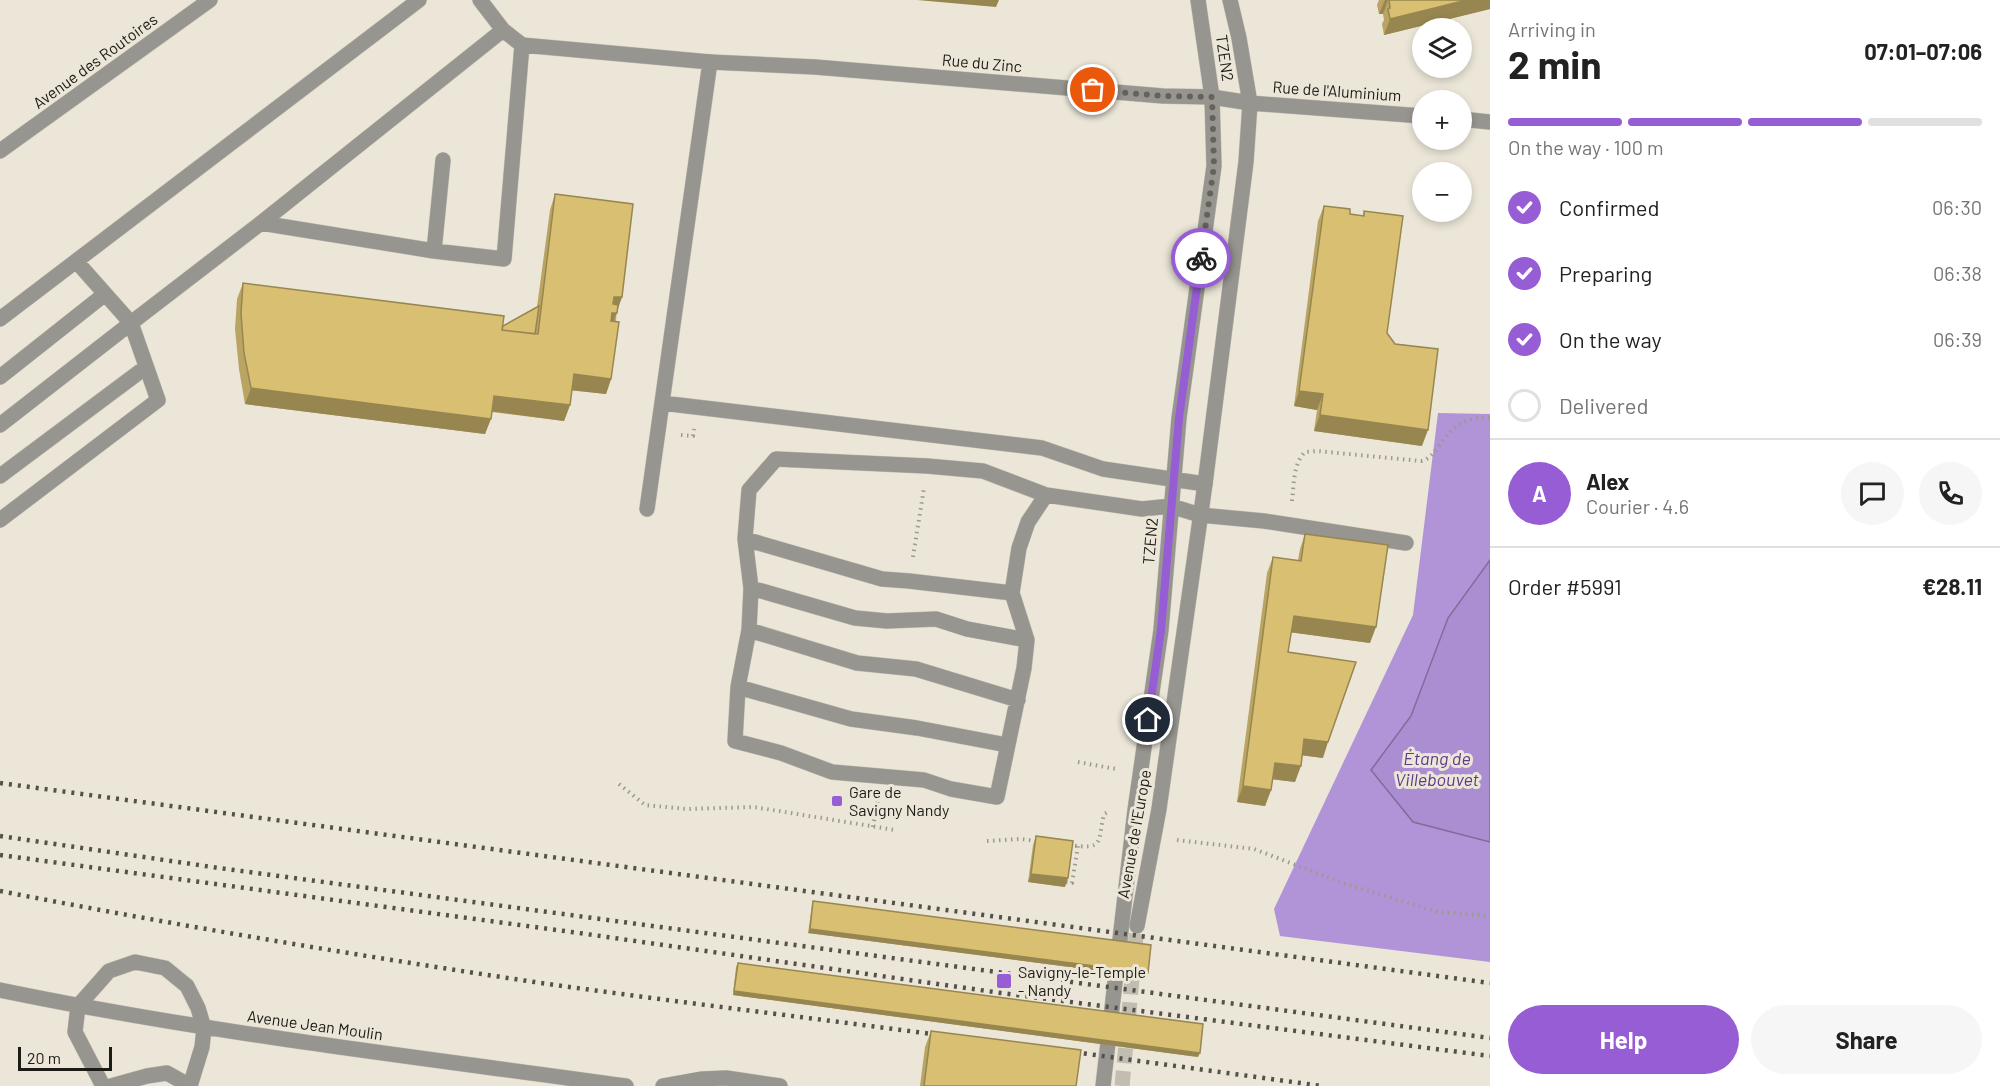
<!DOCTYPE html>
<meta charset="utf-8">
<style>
:root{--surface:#fff;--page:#f6f6f6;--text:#222;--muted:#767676;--line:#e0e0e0;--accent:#965dd5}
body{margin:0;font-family:Barlow,sans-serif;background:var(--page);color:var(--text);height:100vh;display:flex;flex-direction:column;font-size:22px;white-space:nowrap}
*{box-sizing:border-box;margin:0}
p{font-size:20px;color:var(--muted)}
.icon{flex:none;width:33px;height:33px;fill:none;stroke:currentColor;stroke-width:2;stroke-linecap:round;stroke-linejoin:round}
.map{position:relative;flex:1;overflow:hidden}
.drawer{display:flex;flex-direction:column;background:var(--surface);width:510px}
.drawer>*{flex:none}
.buttons{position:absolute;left:1412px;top:18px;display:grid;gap:12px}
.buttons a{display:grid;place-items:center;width:60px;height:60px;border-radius:50%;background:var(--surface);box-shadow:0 3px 9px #0003;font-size:30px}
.scale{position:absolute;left:18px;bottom:15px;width:94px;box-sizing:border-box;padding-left:6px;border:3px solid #1c1b16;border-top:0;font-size:16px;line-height:21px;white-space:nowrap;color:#1c1b16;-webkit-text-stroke:4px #ebe6d8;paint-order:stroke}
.pin{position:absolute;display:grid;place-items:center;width:51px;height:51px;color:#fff;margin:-26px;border:3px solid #fff;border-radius:50%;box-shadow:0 2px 6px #0007}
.courier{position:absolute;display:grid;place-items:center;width:60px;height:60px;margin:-30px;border:4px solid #965dd5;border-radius:50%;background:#fff;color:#222;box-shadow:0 2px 8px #0007}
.summary em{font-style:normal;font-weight:700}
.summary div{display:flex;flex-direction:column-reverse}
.summary{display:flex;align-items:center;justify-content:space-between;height:102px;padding:0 18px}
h1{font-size:39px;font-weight:700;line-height:45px}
.bar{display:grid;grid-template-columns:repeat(4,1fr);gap:9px 6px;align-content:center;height:72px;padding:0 18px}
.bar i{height:8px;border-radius:4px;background:var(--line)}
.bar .selected{background:var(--accent)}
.bar p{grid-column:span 4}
.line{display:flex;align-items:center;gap:15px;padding:0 18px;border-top:2px solid var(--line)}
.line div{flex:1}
.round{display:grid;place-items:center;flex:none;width:63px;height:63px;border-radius:32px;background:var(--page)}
ol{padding:0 18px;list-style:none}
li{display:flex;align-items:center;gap:18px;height:66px}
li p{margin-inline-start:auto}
li .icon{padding:6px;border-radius:50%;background:var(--accent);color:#fff;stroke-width:4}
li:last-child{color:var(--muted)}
li i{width:33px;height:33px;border:3px solid var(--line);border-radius:50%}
.button{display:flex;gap:12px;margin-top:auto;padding:12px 18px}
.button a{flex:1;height:69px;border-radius:36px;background:var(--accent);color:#fff;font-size:24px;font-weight:700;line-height:69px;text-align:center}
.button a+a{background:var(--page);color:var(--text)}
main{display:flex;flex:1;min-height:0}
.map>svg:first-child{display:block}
.forest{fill:#b094d7}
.water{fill:#aa8ed1;stroke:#7f6c99;stroke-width:1.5}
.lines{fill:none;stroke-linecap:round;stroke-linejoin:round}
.minor-tunnel{stroke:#c2bdb1;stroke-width:15;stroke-dasharray:15 8;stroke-linecap:butt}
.service-casing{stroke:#c6c1b5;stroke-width:16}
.minor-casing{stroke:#c6c1b5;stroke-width:16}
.tertiary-casing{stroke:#c6c1b5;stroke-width:16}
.path{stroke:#9c998e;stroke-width:4;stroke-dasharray:1.5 4.5;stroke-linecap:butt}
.service{stroke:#97958f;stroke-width:15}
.minor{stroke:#97958f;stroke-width:15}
.tertiary{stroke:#97958f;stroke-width:15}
.rail{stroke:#53514a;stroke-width:4.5;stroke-dasharray:3 6;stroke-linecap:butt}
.wall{fill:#baa462}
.shaded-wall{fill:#978650}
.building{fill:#d8bf72;stroke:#978650;stroke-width:1.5}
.done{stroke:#64625a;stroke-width:6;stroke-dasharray:0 10.8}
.route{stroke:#965dd5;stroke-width:8}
.poi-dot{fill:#965dd5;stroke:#ebe6d8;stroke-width:2}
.labels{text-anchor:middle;stroke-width:6;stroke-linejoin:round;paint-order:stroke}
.street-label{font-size:16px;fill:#1c1b16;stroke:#ebe6d8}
.poi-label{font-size:16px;fill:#1c1b16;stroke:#ebe6d8;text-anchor:start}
.water-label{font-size:18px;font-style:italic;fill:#5f3a8a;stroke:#ebe6d8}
</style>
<main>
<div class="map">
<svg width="1490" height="1086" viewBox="0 0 1490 1086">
<rect width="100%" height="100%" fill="#ebe6d8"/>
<path class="forest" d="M 1438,413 L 1490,414 L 1490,560 L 1448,618 L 1411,716 L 1371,770 L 1413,822 L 1490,842 L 1490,962 L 1280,936 L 1274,909 L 1413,615 Z"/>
<path class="water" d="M 1490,560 L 1490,842 L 1413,822 L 1371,770 L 1411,716 L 1448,618 Z"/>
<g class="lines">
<path class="minor-tunnel" d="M 1122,1086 L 1137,926"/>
<g class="service-casing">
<path id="service" d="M 503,30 L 522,45 L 710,62 L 647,509
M 261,223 L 434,251 L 504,259 L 522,45
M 434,251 L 443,160
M 76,261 L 131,323 L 261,223 L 503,30 L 480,0
M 0,319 L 419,0
M 0,377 L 105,294
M 662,403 L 1042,448 L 1103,469 L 1205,484
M 0,425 L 131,323 L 158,400 L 0,520
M 0,476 L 146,367
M 1046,495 L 1028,522 L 1019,548 L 1012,593 L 1027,640 L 1024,668 L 997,797 L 951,789 L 924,780 L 832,772 L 781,753 L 735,741 L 738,687 L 749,630 L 751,588 L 745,539 L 749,490 L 776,459 L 927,466 L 983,471 L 1046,495 L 1142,509 L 1171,506 L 1200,515 L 1264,521 L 1406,543
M 745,539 L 882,579 L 909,581 L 1012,593
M 751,588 L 855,618 L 887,621 L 936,619 L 967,629 L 1027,640
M 749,630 L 857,663 L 916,669 L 1018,700
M 738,687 L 851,719 L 917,728 L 1007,745
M 78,1006 L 109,971 L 135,962 L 165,968 L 187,986 L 198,1008 L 204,1028
M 111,1086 L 147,1076 L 167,1073 L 190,1086
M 1103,1086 L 1135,810 L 1161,630 L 1179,418 L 1214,166 L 1212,97 L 1198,0"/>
</g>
<g class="minor-casing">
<path id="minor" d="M 710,62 L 815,67 L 1163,96 L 1212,97 L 1250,103 L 1422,116
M 1461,119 L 1490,122
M 1137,926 L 1159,809 L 1205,484 L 1246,162 L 1250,103 L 1239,38 L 1230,0
M 0,990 C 207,1033 417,1057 626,1086
M 78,1006 L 75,1032 L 103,1086
M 190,1086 L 202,1047 L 204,1028
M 663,1086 L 702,1079 L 726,1078 L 780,1086"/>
</g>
<g class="tertiary-casing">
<path id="tertiary" d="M 0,151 L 210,0"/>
</g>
<path class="path" d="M 681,435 L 693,436 L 694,429
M 1292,501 C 1294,485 1293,464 1305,452 L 1317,451 L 1421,461 C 1430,459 1433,453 1439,446 C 1454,425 1464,417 1490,418
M 913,557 L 924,488
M 1078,762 L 1116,769
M 619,784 L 645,805 L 687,809 L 754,807 L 895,830
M 873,827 L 878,798
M 1177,840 L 1254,849 L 1343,883 L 1438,912 L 1490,916
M 987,841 L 1020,839 L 1037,841
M 1069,845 C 1105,850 1097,843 1104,814 L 1110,811
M 1066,882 L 1072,883 L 1078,846"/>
<use href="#service" class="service"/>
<use href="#minor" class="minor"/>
<use href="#tertiary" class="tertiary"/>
<path class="rail" d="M 0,783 L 1490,983
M 0,836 L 219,868 L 1490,1038
M 0,855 L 579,933 L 1001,993 L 1490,1056
M 0,891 C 180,926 360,956 541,983 C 676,1002 812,1018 947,1036
M 1066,1051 L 1322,1086"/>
</g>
<path class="wall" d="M 1379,0 L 1490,0 L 1490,9 L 1384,35 L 1382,24 L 1384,20 L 1383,14 L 1379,14 L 1377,5 Z
M 555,194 L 622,297 L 617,309 L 611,379 L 606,394 L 572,390 L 570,405 L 564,421 L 492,412 L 485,434 L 245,404 L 239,369 L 235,329 L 237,299 L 243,283 L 503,326 L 537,307 L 550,210 Z
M 1324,206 L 1350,214 L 1363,216 L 1364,211 L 1387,333 L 1422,446 L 1314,431 L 1317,410 L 1294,406 L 1318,221 Z
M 1305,534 L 1370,643 L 1291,632 L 1288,652 L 1323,758 L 1302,755 L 1295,782 L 1272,779 L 1271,790 L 1265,806 L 1237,802 L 1267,573 L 1273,557 L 1298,560 L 1300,549 Z
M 1036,836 L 1065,887 L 1028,882 L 1033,845 Z
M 813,901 L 1148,973 L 1146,977 L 808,933 L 812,905 Z
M 738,963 L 1198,1057 L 733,995 L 736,967 Z
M 931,1031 L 1076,1086 L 920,1086 L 925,1047 Z"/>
<path class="shaded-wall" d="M 917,0 L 999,0 L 996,7 Z
M 1385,0 L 1388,0 L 1383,14 L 1379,14 Z
M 1467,0 L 1490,0 L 1490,9 L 1384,35 L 1390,19 Z
M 614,297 L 622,297 L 611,329 L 609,313 Z
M 574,374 L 611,379 L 606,394 L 568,390 Z
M 251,388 L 491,419 L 485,434 L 245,404 Z
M 1299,391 L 1323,394 L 1317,410 L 1294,406 Z
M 494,396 L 570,405 L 564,421 L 489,411 Z
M 1320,415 L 1428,430 L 1422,446 L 1314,431 Z
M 1294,616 L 1376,627 L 1370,643 L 1288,632 Z
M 1304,739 L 1328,742 L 1323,758 L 1299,755 Z
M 1275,763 L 1301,766 L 1295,782 L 1269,779 Z
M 1243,786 L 1271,790 L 1265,806 L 1237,802 Z
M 1031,874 L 1068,878 L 1065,887 L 1028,882 Z
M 810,929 L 1148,973 L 1146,977 L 808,933 Z
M 734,991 L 1200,1053 L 1198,1057 L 733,995 Z"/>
<path class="building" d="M 1389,0 L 1467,0 L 1390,19 L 1388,9 L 1390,8 Z
M 555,194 L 633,204 L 622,297 L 614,297 L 613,304 L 618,305 L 617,313 L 612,313 L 611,321 L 619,322 L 611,379 L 574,374 L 570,405 L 494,396 L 491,419 L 251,388 L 244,353 L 241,313 L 243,283 L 504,316 L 502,330 L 538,334 Z
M 1324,206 L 1350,209 L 1350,214 L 1364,216 L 1364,211 L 1403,216 L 1387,333 L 1395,344 L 1438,349 L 1428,430 L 1320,415 L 1323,394 L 1299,391 Z
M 539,306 L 535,334 L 502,330 L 503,326 Z
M 1305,534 L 1388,545 L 1376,627 L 1294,616 L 1288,652 L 1356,662 L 1328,742 L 1304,739 L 1301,766 L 1275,763 L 1271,790 L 1243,786 L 1273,557 L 1301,561 Z
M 1036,836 L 1073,841 L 1068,878 L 1031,874 Z
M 813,901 L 1151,945 L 1148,973 L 810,929 Z
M 738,963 L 1203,1024 L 1200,1053 L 734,991 Z
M 931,1031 L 1081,1050 L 1076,1086 L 924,1086 Z"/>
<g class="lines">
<path class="done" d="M 1093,90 L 1163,96 L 1212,97 L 1214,166 L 1201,258"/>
<path class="route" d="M 1148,720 L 1161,630 L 1179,418 L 1201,258"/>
</g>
<g class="poi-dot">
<rect x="831" y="795" width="12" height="12" rx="3"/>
<rect x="996" y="973" width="16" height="16" rx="3"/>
</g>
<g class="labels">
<g class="street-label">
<text transform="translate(1225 58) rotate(82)" y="6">TZEN2</text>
<text transform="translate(95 61) rotate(-36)" y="6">Avenue des Routoires</text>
<text transform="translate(982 63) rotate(5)" y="6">Rue du Zinc</text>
<text transform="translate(1337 91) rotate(4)" y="6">Rue de l'Aluminium</text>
<text transform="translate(1150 541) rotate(-85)" y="6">TZEN2</text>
<text transform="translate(1134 834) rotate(-80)" y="6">Avenue de l'Europe</text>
<text transform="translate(315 1025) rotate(8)" y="6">Avenue Jean Moulin</text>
</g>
<g class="poi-label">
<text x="849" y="798">Gare de<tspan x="849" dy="18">Savigny Nandy</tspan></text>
<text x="1018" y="978">Savigny-le-Temple<tspan x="1018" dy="18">- Nandy</tspan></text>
</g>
<g class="water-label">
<text x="1437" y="765">Étang de<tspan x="1437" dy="21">Villebouvet</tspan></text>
</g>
</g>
</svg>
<div class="buttons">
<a><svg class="icon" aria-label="layers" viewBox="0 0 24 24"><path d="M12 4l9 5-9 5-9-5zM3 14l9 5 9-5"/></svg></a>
<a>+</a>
<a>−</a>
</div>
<div class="scale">20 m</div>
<div class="pin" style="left:1093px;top:90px;background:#ea580c"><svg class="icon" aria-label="bag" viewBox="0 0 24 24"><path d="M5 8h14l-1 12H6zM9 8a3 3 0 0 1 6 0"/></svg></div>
<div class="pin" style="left:1148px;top:720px;background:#1f2937"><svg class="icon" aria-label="home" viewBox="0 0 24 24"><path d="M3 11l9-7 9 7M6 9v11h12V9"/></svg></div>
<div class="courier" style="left:1201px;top:258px"><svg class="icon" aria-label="bike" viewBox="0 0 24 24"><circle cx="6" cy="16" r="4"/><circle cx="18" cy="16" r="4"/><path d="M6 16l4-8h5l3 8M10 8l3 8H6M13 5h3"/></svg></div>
</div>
<section class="drawer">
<div class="summary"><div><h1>2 min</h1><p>Arriving in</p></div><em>07:01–07:06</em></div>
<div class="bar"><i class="selected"></i><i class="selected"></i><i class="selected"></i><i></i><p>On the way · 100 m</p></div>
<ol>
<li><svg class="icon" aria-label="check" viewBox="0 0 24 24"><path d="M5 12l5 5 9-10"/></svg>Confirmed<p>06:30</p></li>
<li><svg class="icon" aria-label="check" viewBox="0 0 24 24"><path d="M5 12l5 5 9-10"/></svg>Preparing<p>06:38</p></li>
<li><svg class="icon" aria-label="check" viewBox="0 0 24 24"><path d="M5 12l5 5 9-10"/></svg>On the way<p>06:39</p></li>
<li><i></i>Delivered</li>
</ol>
<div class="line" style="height:108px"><b class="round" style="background:var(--accent);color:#fff">A</b><div><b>Alex</b><p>Courier · 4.6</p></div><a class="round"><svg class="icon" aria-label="chat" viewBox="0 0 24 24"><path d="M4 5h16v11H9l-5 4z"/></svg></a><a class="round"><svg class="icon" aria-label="phone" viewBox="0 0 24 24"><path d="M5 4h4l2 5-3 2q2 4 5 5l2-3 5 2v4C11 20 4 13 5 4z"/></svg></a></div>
<div class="line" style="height:78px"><div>Order #5991</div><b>€28.11</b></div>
<div class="button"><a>Help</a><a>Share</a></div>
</section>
</main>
